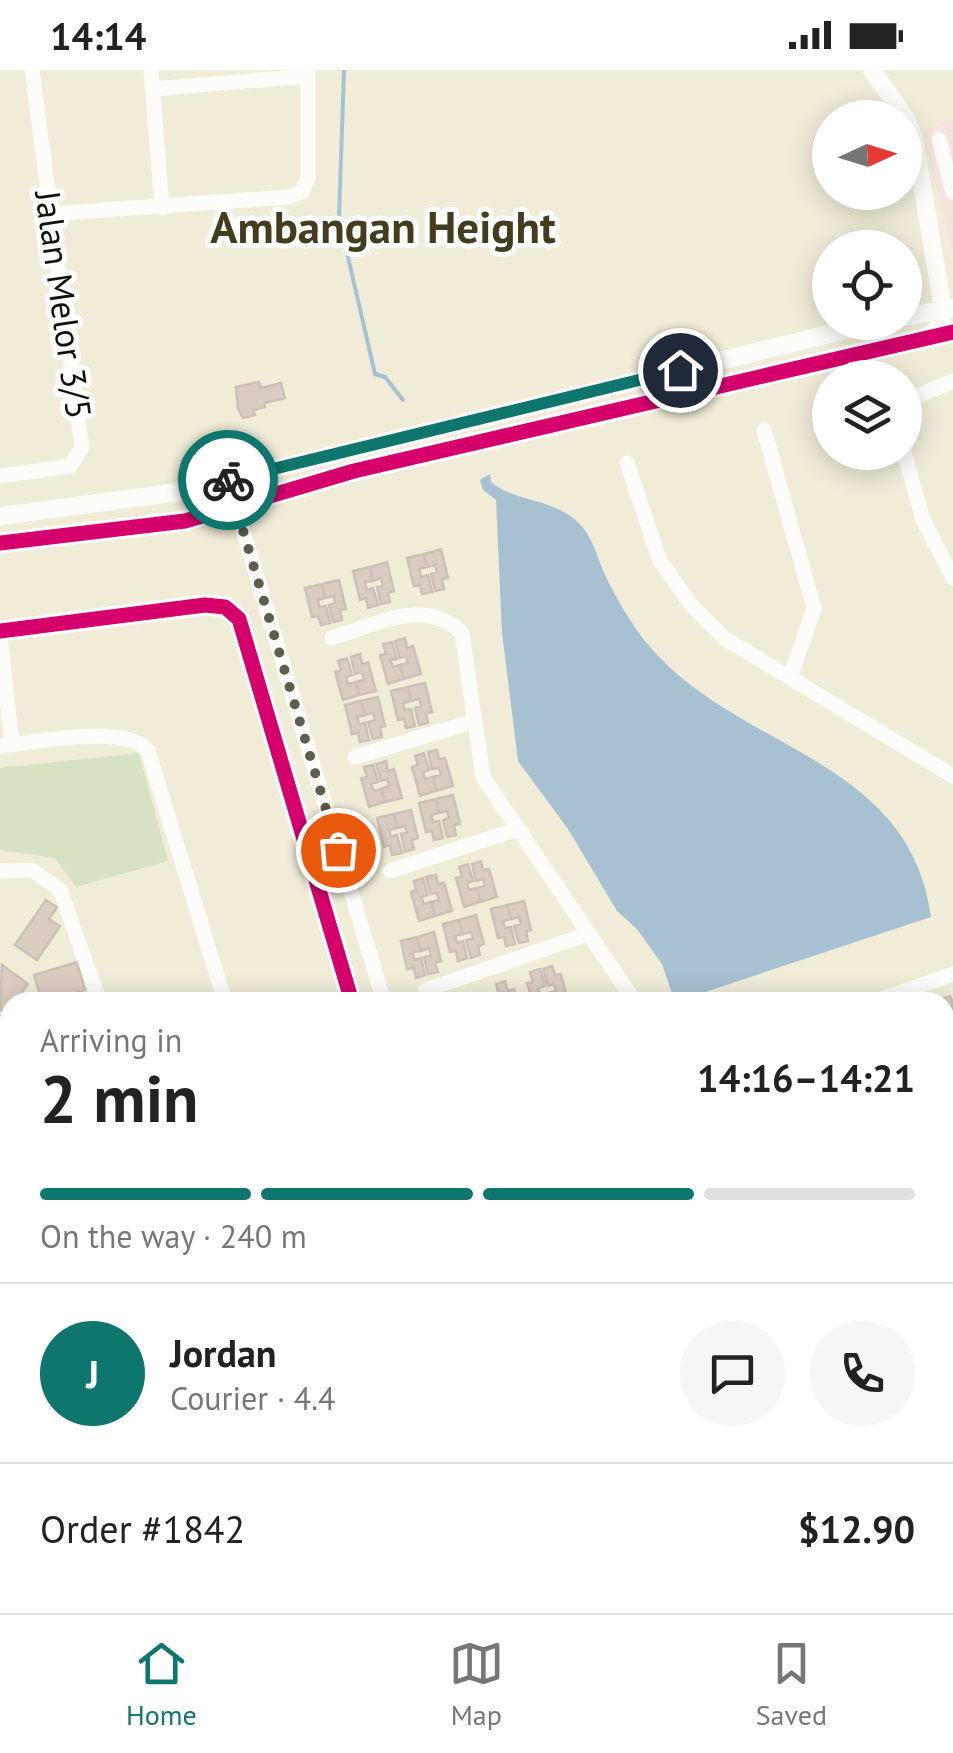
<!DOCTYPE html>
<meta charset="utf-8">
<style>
:root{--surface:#fff;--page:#f6f6f6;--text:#222;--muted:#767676;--line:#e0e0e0;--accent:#0f766e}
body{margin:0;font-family:"PT Sans",sans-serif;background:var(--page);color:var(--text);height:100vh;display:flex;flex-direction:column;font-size:38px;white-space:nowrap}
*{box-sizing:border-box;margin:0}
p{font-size:32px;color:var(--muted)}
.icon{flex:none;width:55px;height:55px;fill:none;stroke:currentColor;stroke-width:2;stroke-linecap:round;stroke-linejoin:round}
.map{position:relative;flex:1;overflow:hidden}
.panel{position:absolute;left:0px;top:922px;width:955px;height:622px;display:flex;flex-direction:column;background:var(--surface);border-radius:30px 30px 0 0;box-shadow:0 5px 25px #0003}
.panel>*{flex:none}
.needle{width:65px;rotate:86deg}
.buttons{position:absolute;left:812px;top:30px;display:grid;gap:20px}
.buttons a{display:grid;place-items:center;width:110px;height:110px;border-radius:50%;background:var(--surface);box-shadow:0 5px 25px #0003;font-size:50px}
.pin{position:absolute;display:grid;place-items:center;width:85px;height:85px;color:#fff;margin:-42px;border:5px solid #fff;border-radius:50%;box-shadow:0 2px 10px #0007}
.courier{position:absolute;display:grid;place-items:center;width:100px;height:100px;margin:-50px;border:8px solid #0f766e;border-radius:50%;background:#fff;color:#222;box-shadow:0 2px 12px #0007}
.headline em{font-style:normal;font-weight:600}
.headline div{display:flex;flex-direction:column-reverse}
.headline{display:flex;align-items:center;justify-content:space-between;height:170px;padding:0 40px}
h1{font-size:65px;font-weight:600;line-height:75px}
.bar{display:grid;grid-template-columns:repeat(4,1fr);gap:15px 10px;align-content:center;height:120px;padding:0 40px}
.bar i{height:12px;border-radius:8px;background:var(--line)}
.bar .active{background:var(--accent)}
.bar p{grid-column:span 4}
.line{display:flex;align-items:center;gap:25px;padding:0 40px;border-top:2px solid var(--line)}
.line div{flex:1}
.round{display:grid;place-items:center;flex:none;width:105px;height:105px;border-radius:52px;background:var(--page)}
.status{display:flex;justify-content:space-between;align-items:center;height:70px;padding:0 50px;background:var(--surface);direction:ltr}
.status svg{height:28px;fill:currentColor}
.tab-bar{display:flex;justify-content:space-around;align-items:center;height:140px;border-top:2px solid var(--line);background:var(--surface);font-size:28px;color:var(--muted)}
.tab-bar a{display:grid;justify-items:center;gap:5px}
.tab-bar .active{color:var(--accent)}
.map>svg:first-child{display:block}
.commercial{fill:#f6e5de}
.green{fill:#d7e2c3}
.water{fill:#a7c1d2}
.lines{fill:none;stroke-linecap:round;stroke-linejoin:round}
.stream{stroke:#a7c1d2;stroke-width:4}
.building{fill:#d9cdc2;stroke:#cbc1b6;stroke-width:2.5}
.minor{stroke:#fdfcf9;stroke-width:15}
.tertiary{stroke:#fdfcf9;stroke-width:18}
.cycleway-casing{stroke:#fff;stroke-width:21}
.cycleway{stroke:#d6006c;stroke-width:15}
.done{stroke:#605d4e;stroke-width:10;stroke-dasharray:0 18}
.route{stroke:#0f766e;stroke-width:12}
.labels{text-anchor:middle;stroke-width:10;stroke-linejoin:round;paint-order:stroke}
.street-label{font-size:35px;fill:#131004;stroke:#fff}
.district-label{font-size:45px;font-weight:bold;fill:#443d1d;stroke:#fff}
</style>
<div class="status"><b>14:14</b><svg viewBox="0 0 49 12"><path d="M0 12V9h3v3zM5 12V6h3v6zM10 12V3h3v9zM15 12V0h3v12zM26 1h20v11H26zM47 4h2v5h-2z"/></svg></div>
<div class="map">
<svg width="953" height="1543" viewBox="0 0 953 1543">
<rect width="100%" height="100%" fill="#f0ecd8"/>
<path class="commercial" d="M 953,47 L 953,183 L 923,62 Z"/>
<path class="green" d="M 139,683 L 168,791 L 76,817 L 55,788 L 0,780 L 0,698 Z"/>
<path class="water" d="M 490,404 L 491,412 C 514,431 549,429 573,448 C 593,463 596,486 606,507 C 617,530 634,559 651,578 C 741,682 910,688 931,847 L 675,932 L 662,894 L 637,859 L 617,841 L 568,759 L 518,691 L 502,563 L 496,430 L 483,420 L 480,410 Z"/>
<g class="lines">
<path class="stream" d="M 344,0 L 339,148 L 375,304 L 385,307 L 403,330"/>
</g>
<path class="building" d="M 259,312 L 261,318 L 281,313 L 285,328 L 264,333 L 265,337 L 253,340 L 255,345 L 243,348 L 238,339 L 236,317 Z
M 441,479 L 448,508 L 442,509 L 444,519 L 435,521 L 431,504 L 437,502 L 435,495 L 427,497 L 424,484 Z
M 424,484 L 427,497 L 419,499 L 421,507 L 428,505 L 432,522 L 422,524 L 420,515 L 414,516 L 407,488 Z
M 387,492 L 394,521 L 388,523 L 390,532 L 381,534 L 377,517 L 383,516 L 381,508 L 373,511 L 370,497 Z
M 370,497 L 373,511 L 365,512 L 367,520 L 373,518 L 378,535 L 368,538 L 366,528 L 360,530 L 353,501 Z
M 339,510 L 346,539 L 340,540 L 342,550 L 333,552 L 329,535 L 335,533 L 334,526 L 325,528 L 322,514 Z
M 322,514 L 325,528 L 318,530 L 319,537 L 326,536 L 330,553 L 321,555 L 318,546 L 312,547 L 305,518 Z
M 405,568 L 407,578 L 413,576 L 421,604 L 404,609 L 400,595 L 408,593 L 406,586 L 400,588 L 395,571 Z
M 392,572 L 397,589 L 390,590 L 393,597 L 400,595 L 404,609 L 388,614 L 380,585 L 386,584 L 383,574 Z
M 360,584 L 362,594 L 368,592 L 376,621 L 359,625 L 356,612 L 364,610 L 362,602 L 355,604 L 351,587 Z
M 347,588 L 352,605 L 346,607 L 348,614 L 356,612 L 359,625 L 343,630 L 335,602 L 341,600 L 338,591 Z
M 425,613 L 432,642 L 426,643 L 428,653 L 419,655 L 415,638 L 421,636 L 419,629 L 411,631 L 408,617 Z
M 408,617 L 411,631 L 403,633 L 405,640 L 411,639 L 415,656 L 406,658 L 404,649 L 398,650 L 391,621 Z
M 378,627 L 385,656 L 380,657 L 382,667 L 373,669 L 368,652 L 375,650 L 373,643 L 365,645 L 361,631 Z
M 361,631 L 365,645 L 357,647 L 359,654 L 365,653 L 369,670 L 360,672 L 358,663 L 352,664 L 345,635 Z
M 437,680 L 439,689 L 445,688 L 453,716 L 436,721 L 433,707 L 441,705 L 439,698 L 432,699 L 428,682 Z
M 424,683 L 429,700 L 423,702 L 425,709 L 433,707 L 436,721 L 420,726 L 412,697 L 418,695 L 415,686 Z
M 386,691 L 388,701 L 394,699 L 402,728 L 385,732 L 381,719 L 389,716 L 387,709 L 381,711 L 376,694 Z
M 373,695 L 378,712 L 371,714 L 374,721 L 381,719 L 385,732 L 369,737 L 361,708 L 367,707 L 364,697 Z
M 453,725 L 460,754 L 454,755 L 456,765 L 447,767 L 443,750 L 449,748 L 447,741 L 439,743 L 436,729 Z
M 436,729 L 439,743 L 431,745 L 433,752 L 439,751 L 443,768 L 434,770 L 432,761 L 426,762 L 419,733 Z
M 411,740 L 418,768 L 412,770 L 414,779 L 405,782 L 401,764 L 407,763 L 405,756 L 397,758 L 394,744 Z
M 394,744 L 397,758 L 389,760 L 391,767 L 397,765 L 402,783 L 392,785 L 390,775 L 384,777 L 377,748 Z
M 481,791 L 483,800 L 489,799 L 497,827 L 480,832 L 477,818 L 485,816 L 483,809 L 476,811 L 472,794 Z
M 468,794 L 473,811 L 467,813 L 469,820 L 477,818 L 480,832 L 464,837 L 456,808 L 462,807 L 459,797 Z
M 436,805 L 438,814 L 444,813 L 452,841 L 435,846 L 431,832 L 439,830 L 437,823 L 431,824 L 426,807 Z
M 423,808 L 428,825 L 421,827 L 424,834 L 431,832 L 435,846 L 419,851 L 411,822 L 416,820 L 414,811 Z
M 46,830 L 57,837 L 49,849 L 60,856 L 37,890 L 15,875 Z
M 524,831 L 531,860 L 526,861 L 528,871 L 519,873 L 514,856 L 521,854 L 519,847 L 511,849 L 507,835 Z
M 507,835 L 511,849 L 503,851 L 505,858 L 511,857 L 515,874 L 506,876 L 504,867 L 498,868 L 491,839 Z
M 476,845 L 484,874 L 478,876 L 480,885 L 471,888 L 466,870 L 473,869 L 471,862 L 463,864 L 459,850 Z
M 459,850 L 463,864 L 455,866 L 457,873 L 463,871 L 467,888 L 458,891 L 456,881 L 450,882 L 443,854 Z
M 434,862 L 441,891 L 435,893 L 438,902 L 428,904 L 424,887 L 431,886 L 429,878 L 421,881 L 417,867 Z
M 417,867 L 421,881 L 413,882 L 414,890 L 421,888 L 425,905 L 416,908 L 414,898 L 407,899 L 401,871 Z
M 77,892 L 85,920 L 42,932 L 34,905 Z
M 2,895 L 28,914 L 6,943 L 0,939 Z
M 552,896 L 555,905 L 561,904 L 568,932 L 550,932 L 548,923 L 556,921 L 554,914 L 548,916 L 543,899 Z
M 540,899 L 545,916 L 538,918 L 540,926 L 548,923 L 550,932 L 533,932 L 527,913 L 533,912 L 530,902 Z
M 505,911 L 508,921 L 514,919 L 518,932 L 501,931 L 496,914 Z
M 950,926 L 953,933 L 950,968 L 941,929 Z
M 10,949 L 10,982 L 0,985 L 0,955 Z
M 953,1168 L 953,1206 L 945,1209 L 945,1171 Z
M 5,1223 L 10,1268 L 0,1271 L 0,1225 Z
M 7,1445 L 10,1479 L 0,1482 L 0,1447 Z
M 650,1535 L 676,1535 L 678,1543 L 641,1543 L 640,1539 Z"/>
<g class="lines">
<path class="minor" d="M 151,0 L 162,138
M 152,19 L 308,6
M 939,70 L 953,122
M 48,144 L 288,127 L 302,122 L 308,108 L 308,0
M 905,331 L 953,311
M 764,360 L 814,538 L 791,605
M 904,382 L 923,450 L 953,508
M 627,393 L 659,489 L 692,536 L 724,568 L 953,706
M 0,406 L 70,396 L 82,378 L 32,0
M 228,410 L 384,932
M 0,561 L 205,535 L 225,537 L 239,549 L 352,932
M 0,565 L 12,675
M 332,568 C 376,555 426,526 462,563 L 483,707 L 635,932
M 0,676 C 34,673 127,653 148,681 L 225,932
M 355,687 L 475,651
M 0,801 L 32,800 L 60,820 L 100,932
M 390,801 L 515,760
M 426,920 L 588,864
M 873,932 L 953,904
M 945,1038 L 953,1035
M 0,1049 L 10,1081
M 945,1097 L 953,1095
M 0,1198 L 10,1194
M 945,1222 L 953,1219
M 0,1342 L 10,1339
M 945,1349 L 953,1347
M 0,1376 L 10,1373
M 945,1447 L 953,1444
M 0,1511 L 10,1508
M 288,1535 L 290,1543
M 417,1535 L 419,1543
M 537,1535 L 539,1543
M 572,1535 L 574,1543
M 629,1535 L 632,1543
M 753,1535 L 756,1543
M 883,1535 L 885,1543"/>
<path class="tertiary" d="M 872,0 L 908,52 L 915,73 L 943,239 L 942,254 L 926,268
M 905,247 L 953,238
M 0,446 L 179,422 L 879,252
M 0,473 L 185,451 L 354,401 L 953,262"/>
<g class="cycleway-casing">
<path id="cycleway" d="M 0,473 L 185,451 L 354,401 L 953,262
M 0,561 L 205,535 L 225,537 L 239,549 L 352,932"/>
</g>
<use href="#cycleway" class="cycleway"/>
</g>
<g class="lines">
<path class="done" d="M 228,410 L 338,780"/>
<path class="route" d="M 228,410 L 680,300"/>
</g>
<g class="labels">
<g class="street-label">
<text transform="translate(63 235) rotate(82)" y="12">Jalan Melor 3/5</text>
</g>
<g class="district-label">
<text x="383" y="173">Ambangan Height</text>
</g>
</g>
</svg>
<div class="buttons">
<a><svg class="needle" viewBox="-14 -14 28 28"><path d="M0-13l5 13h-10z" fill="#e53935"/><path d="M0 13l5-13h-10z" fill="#767676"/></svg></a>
<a><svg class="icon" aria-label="locate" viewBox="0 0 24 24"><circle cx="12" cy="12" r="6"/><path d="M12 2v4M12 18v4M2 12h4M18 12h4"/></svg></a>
<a><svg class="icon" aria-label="layers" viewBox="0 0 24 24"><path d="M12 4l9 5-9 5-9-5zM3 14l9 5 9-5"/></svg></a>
</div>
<div class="pin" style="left:338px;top:780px;background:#ea580c"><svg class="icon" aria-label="bag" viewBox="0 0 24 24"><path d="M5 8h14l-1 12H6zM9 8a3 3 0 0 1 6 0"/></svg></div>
<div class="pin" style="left:680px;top:300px;background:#1f2937"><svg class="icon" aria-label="home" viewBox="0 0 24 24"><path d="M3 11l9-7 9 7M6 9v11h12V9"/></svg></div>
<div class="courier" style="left:228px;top:410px"><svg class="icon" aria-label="bike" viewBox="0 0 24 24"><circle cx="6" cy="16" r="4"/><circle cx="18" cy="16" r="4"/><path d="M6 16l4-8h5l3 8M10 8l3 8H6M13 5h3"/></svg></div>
<section class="panel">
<div class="headline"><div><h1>2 min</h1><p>Arriving in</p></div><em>14:16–14:21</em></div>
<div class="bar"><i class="active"></i><i class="active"></i><i class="active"></i><i></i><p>On the way · 240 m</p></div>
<div class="line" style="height:180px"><b class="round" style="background:var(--accent);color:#fff">J</b><div><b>Jordan</b><p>Courier · 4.4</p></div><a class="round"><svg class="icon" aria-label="chat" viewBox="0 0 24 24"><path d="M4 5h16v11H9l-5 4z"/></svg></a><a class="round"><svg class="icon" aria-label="phone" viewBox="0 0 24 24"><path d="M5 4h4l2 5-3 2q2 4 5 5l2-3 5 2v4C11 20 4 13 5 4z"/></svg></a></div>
<div class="line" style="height:130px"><div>Order #1842</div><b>$12.90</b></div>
</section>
</div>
<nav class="tab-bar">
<a class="active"><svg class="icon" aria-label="home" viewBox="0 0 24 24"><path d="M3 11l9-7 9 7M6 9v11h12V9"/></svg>Home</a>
<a><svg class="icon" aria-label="map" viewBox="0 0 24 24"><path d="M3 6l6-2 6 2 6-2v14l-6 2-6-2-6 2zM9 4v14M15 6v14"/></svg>Map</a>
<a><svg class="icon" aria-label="saved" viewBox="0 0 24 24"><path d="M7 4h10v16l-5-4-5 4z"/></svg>Saved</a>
</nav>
